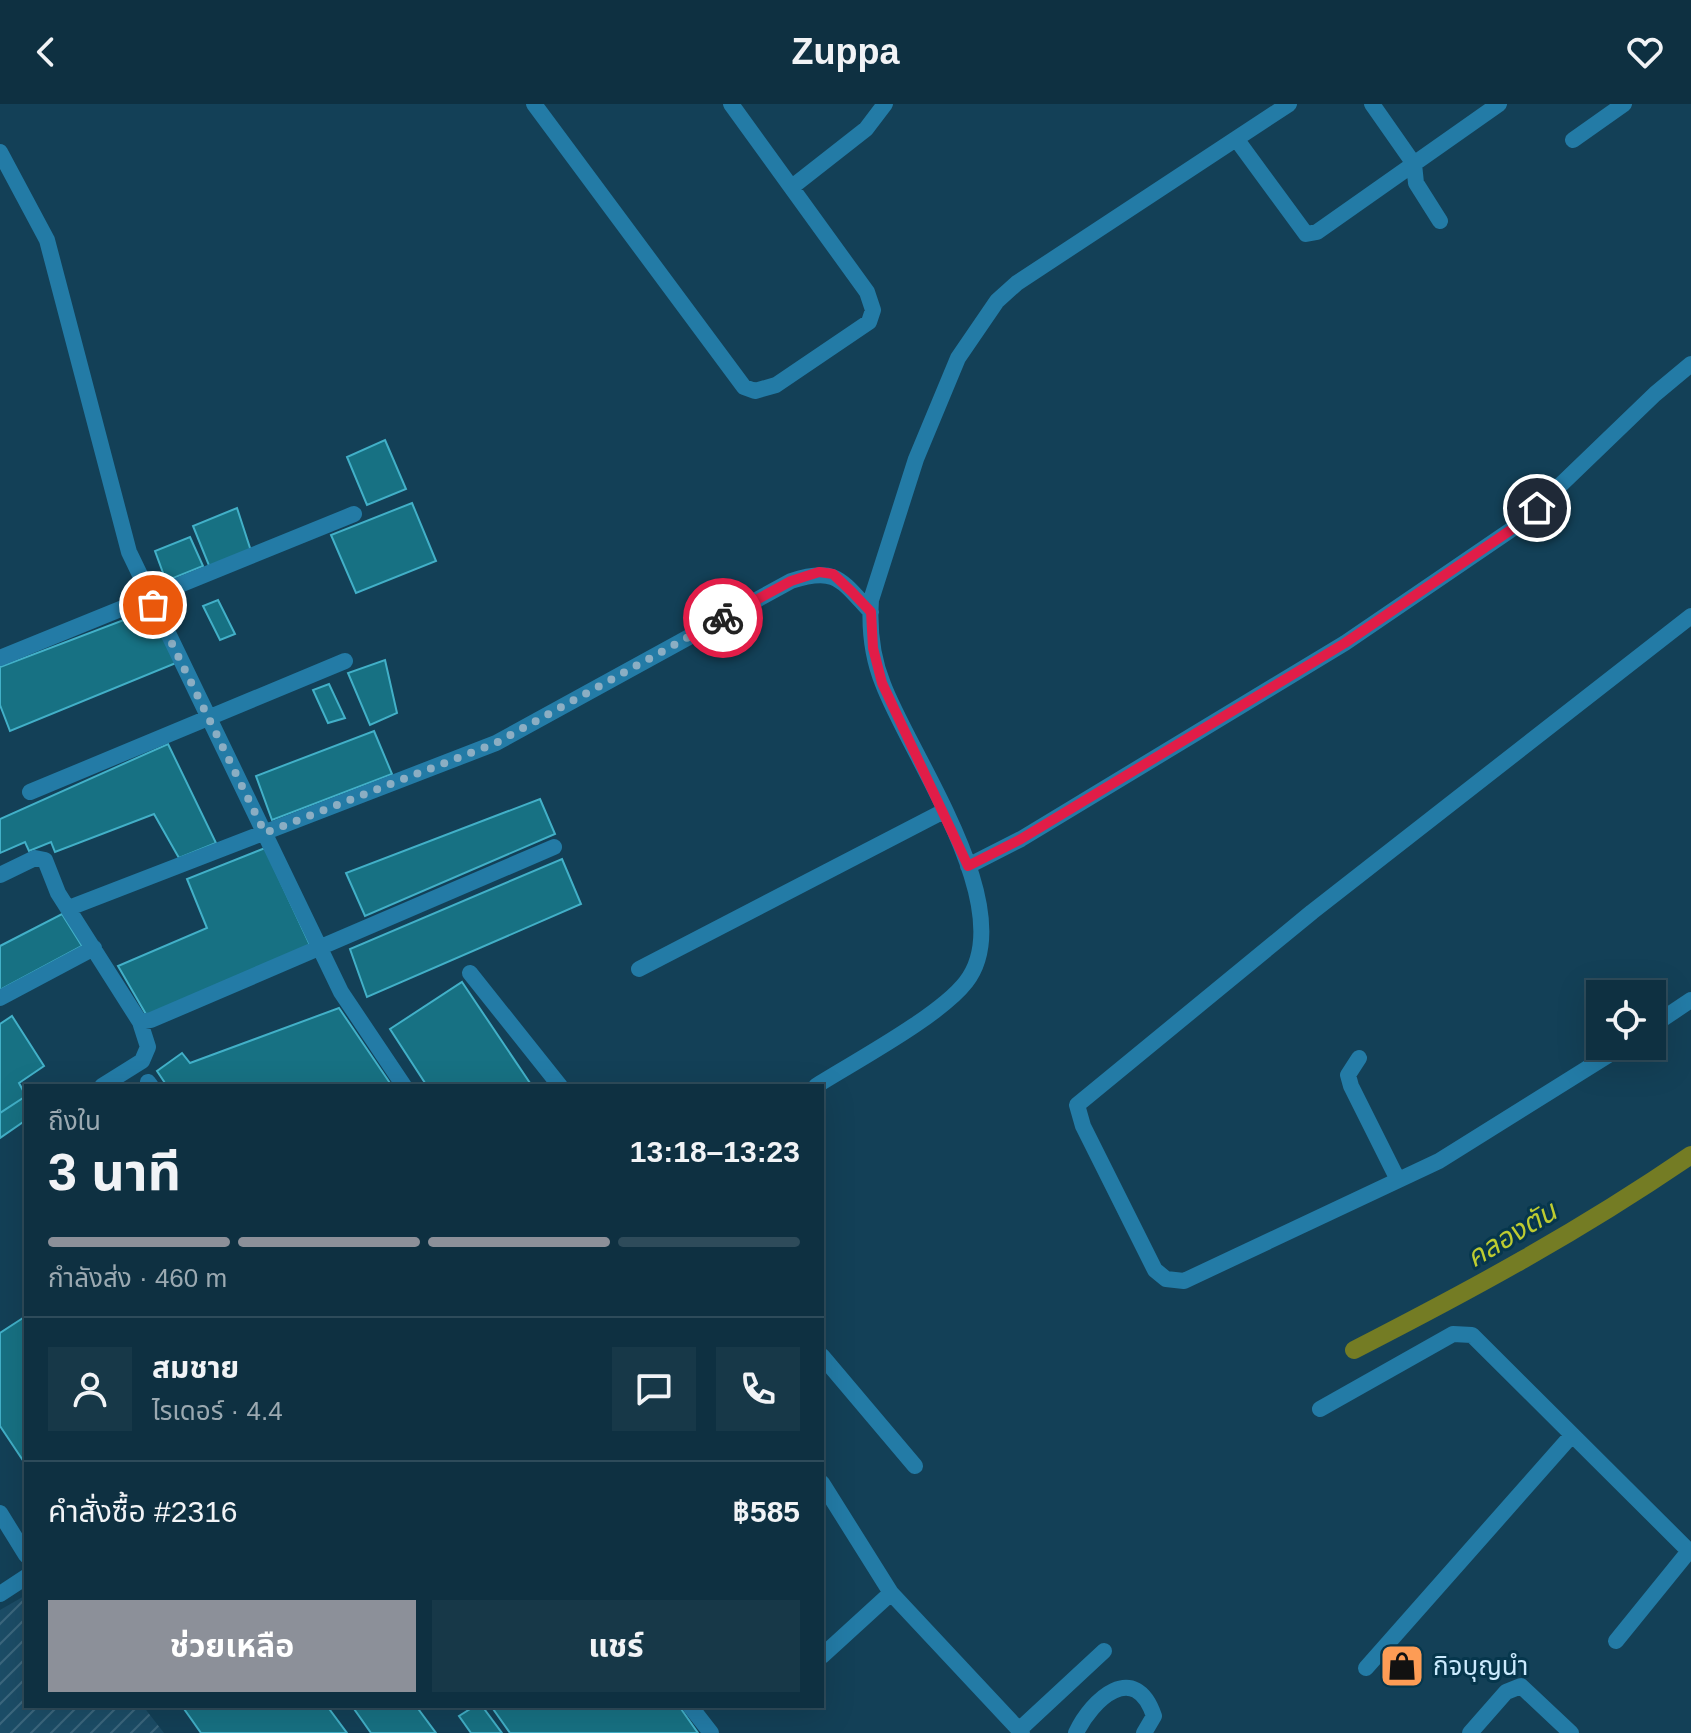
<!DOCTYPE html>
<html lang="th">
<meta charset="utf-8">
<style>
:root{--surface:#0e3041;--page:#173848;--text:#f1f3f6;--muted:#9ba9b1;--line:#2e4b5a;--accent:#8c9099}
body{margin:0;font-family:Helvetica,"Noto Sans Thai",sans-serif;background:var(--page);color:var(--text);height:100vh;display:flex;flex-direction:column;font-size:30px;white-space:nowrap}
*{box-sizing:border-box;margin:0}
p{font-size:26px;color:var(--muted)}
.icon{flex:none;width:44px;height:44px;fill:none;stroke:currentColor;stroke-width:2;stroke-linecap:round;stroke-linejoin:round}
.map{position:relative;flex:1;overflow:hidden}
.panel{position:absolute;left:24px;top:980px;width:800px;height:624px;display:flex;flex-direction:column;background:var(--surface);border-radius:0px;box-shadow:0 8px 32px #0002,0 0 0 2px var(--line)}
.panel>*{flex:none}
.controls{position:absolute;left:1586px;top:876px;display:grid;gap:16px}
.controls a{display:grid;place-items:center;width:80px;height:80px;border-radius:0px;background:var(--surface);box-shadow:0 8px 32px #0002,0 0 0 2px var(--line);font-size:40px}
.pin{position:absolute;display:grid;place-items:center;width:68px;height:68px;color:#fff;margin:-34px;border:4px solid #fff;border-radius:50%;box-shadow:0 2px 8px #0007}
.courier{position:absolute;display:grid;place-items:center;width:80px;height:80px;margin:-40px;border:6px solid #e11d48;border-radius:50%;background:#fff;color:#222;box-shadow:0 2px 10px #0007}
.head em{font-style:normal;font-weight:700}
.head div{display:flex;flex-direction:column-reverse}
.head{display:flex;align-items:center;justify-content:space-between;height:136px;padding:0 24px}
h1{font-size:52px;font-weight:700;line-height:60px}
.bar{display:grid;grid-template-columns:repeat(4,1fr);gap:12px 8px;align-content:center;height:96px;padding:0 24px}
.bar i{height:10px;border-radius:6px;background:var(--line)}
.bar .current{background:var(--accent)}
.bar p{grid-column:span 4}
.line{display:flex;align-items:center;gap:20px;padding:0 24px;border-top:2px solid var(--line)}
.line div{flex:1}
.round{display:grid;place-items:center;flex:none;width:84px;height:84px;border-radius:0px;background:var(--page)}
.primary-button{display:flex;gap:16px;margin-top:auto;padding:16px 24px}
.primary-button a{flex:1;height:92px;border-radius:0px;background:var(--accent);color:#fff;font-size:32px;font-weight:700;line-height:92px;text-align:center}
.primary-button a+a{background:var(--page);color:var(--text)}
header{display:flex;justify-content:space-between;align-items:center;height:104px;padding:0 24px;background:var(--surface);font-size:36px;font-weight:700}
.map>svg:first-child{display:block}
.industrial{fill:url(#industrial-furrows)}
.lines{fill:none;stroke-linecap:round;stroke-linejoin:round}
.canal{stroke:#747c24;stroke-width:18}
.building{fill:#177183;stroke:#42b0c8;stroke-width:2}
.minor{stroke:#237ba6;stroke-width:16}
.done{stroke:#8baec3;stroke-width:8;stroke-dasharray:0 14.4}
.route{stroke:#e11d48;stroke-width:10}
.labels{text-anchor:middle;stroke-width:6;stroke-linejoin:round;paint-order:stroke}
.poi-label{font-size:26px;fill:#cbeafd;stroke:#06364c;text-anchor:start}
.water-label{font-size:28px;font-style:italic;fill:#becc31;stroke:#06364c}
</style>
<header><svg class="icon" aria-label="back" viewBox="0 0 24 24"><path d="M15 5l-7 7 7 7"/></svg>Zuppa<svg class="icon" aria-label="heart" viewBox="0 0 24 24"><path d="M12 20l-8-8c-3-5 5-10 8-4 3-6 11-1 8 4z"/></svg></header>
<div class="map">
<svg width="1691" height="1629" viewBox="0 0 1691 1629">
<defs>
<pattern id="industrial-furrows" width="10" height="10" patternUnits="userSpaceOnUse" patternTransform="scale(2)"><rect width="10" height="10" fill="#1c4d67"/><path d="M-1 1l2-2M0 10L10 0M9 11l2-2" fill="none" stroke="#3c677e"/></pattern>
</defs>
<rect width="100%" height="100%" fill="#134057"/>
<path class="industrial" d="M 26,1491 L 26,1602 L 143,1602 L 164,1629 L 0,1629 L 0,1506 Z"/>
<g class="lines">
<path class="canal" d="M 1354,1246 C 1473,1185 1580,1127 1691,1051"/>
</g>
<path class="building" d="M 385,336 L 406,385 L 367,401 L 347,353 Z
M 412,399 L 436,457 L 356,489 L 331,431 Z
M 237,404 L 251,447 L 210,464 L 193,422 Z
M 190,433 L 203,462 L 166,477 L 155,447 Z
M 218,496 L 235,530 L 220,536 L 203,502 Z
M 150,506 L 176,559 L 10,627 L 0,601 L 0,563 Z
M 385,556 L 397,609 L 370,621 L 348,569 Z
M 329,580 L 345,614 L 328,619 L 313,586 Z
M 374,627 L 392,670 L 272,716 L 256,672 Z
M 168,640 L 216,739 L 179,754 L 154,710 L 55,748 L 51,738 L 29,747 L 25,738 L 0,749 L 0,715 Z
M 540,695 L 555,730 L 365,812 L 346,769 Z
M 265,744 L 310,841 L 147,912 L 118,862 L 207,824 L 187,775 Z
M 562,755 L 581,800 L 367,893 L 350,845 Z
M 62,810 L 82,842 L 0,886 L 0,842 Z
M 462,878 L 532,982 L 427,982 L 390,925 Z
M 339,904 L 392,982 L 167,982 L 157,967 L 182,949 L 190,959 Z
M 12,912 L 44,962 L 19,979 L 26,992 L 0,1009 L 0,920 Z
M 26,992 L 26,1016 L 0,1034 L 0,1009 Z
M 26,1212 L 26,1361 L 0,1322 L 0,1229 Z
M 182,1602 L 327,1602 L 347,1629 L 201,1629 Z
M 352,1602 L 416,1602 L 436,1629 L 371,1629 Z
M 475,1602 L 482,1602 L 502,1629 L 471,1629 L 459,1612 Z
M 491,1602 L 679,1602 L 698,1629 L 510,1629 Z"/>
<g class="lines">
<path class="minor" d="M 534,0 L 744,283 L 755,287 L 776,281 L 869,218 L 873,206 L 867,188 L 731,0
M 1372,0 L 1414,60 L 1416,79 L 1440,117
M 1237,36 L 1306,130 L 1317,128 L 1499,0
M 1573,36 L 1624,0
M 0,48 L 47,136 L 129,448 L 341,888 L 404,982
M 792,83 L 866,25 L 885,0
M 0,554 L 354,410
M 30,688 L 345,557
M 968,762 L 1021,735 L 1345,539 L 1521,419 L 1655,290 L 1691,260
M 0,771 L 35,754 L 45,756 L 58,789 L 140,918 L 151,916 L 554,743
M 69,804 L 496,639 L 791,477 C 836,462 841,476 871,508
M 639,865 L 944,707
M 470,869 L 560,982
M 0,894 L 94,844
M 1652,922 L 1691,896
M 1623,942 L 1439,1057 L 1184,1177 L 1166,1175 L 1155,1166 L 1083,1022 L 1077,1001 L 1312,808 L 1691,512
M 1359,954 L 1348,971 L 1351,982 L 1398,1076
M 148,978 L 151,982
M 102,982 L 142,957 L 148,943 L 140,918
M 816,982 C 854,958 940,912 966,878 C 1022,806 910,652 883,580 C 872,553 869,525 871,496 L 916,355 L 958,254 L 997,197 L 1017,179 L 1289,0
M 822,1252 L 915,1362
M 1320,1305 L 1453,1230 L 1472,1231 L 1691,1449
M 822,1379 L 891,1489 L 1022,1629
M 0,1409 L 26,1451
M 0,1490 L 26,1473
M 1616,1537 L 1689,1447
M 822,1552 L 891,1489
M 1366,1564 L 1572,1331
M 690,1602 L 711,1629
M 1019,1626 L 1104,1547
M 1076,1629 C 1092,1595 1135,1556 1154,1612 L 1144,1629
M 1470,1629 L 1506,1588 L 1521,1582 L 1571,1629"/>
</g>
<g class="lines">
<path class="done" d="M 153,501 L 265,729 L 496,639 L 723,514"/>
<path class="route" d="M 723,514 L 791,477 L 819,468 L 833,470 L 852,488 L 871,508 L 873,544 L 882,579 L 968,762 L 1021,735 L 1345,539 L 1521,419 L 1537,404"/>
</g>
<defs>
<g id="shop-square" transform="scale(2.3)"><rect x="-9" y="-9" width="18" height="18" rx="4" fill="#fd9c55" stroke="#06364c"/><path d="M-5-2.5h2.3a2.7 3.5 0 0 1 5.4 0H5L5.5 6h-11ZM-1.5-2.5h3a1.5 2.3 0 0 0-3 0Z" fill="#111"/></g>
</defs>
<g fill-rule="evenodd">
<use href="#shop-square" x="1402" y="1562"/>
</g>
<g class="labels">
<g class="poi-label">
<text x="1433" y="1571">กิจบุญนำ</text>
</g>
<g class="water-label">
<text transform="translate(1511 1130) rotate(-31)" y="10">คลองตัน</text>
</g>
</g>
</svg>
<div class="controls">
<a><svg class="icon" aria-label="locate" viewBox="0 0 24 24"><circle cx="12" cy="12" r="6"/><path d="M12 2v4M12 18v4M2 12h4M18 12h4"/></svg></a>
</div>
<div class="pin" style="left:153px;top:501px;background:#ea580c"><svg class="icon" aria-label="bag" viewBox="0 0 24 24"><path d="M5 8h14l-1 12H6zM9 8a3 3 0 0 1 6 0"/></svg></div>
<div class="pin" style="left:1537px;top:404px;background:#1f2937"><svg class="icon" aria-label="home" viewBox="0 0 24 24"><path d="M3 11l9-7 9 7M6 9v11h12V9"/></svg></div>
<div class="courier" style="left:723px;top:514px"><svg class="icon" aria-label="bike" viewBox="0 0 24 24"><circle cx="6" cy="16" r="4"/><circle cx="18" cy="16" r="4"/><path d="M6 16l4-8h5l3 8M10 8l3 8H6M13 5h3"/></svg></div>
<section class="panel">
<div class="head"><div><h1>3 นาที</h1><p>ถึงใน</p></div><em>13:18–13:23</em></div>
<div class="bar"><i class="current"></i><i class="current"></i><i class="current"></i><i></i><p>กำลังส่ง · 460 m</p></div>
<div class="line" style="height:144px"><a class="round"><svg class="icon" aria-label="person" viewBox="0 0 24 24"><circle cx="12" cy="8" r="4"/><path d="M4 21q1-7 8-7t8 7"/></svg></a><div><b>สมชาย</b><p>ไรเดอร์ · 4.4</p></div><a class="round"><svg class="icon" aria-label="chat" viewBox="0 0 24 24"><path d="M4 5h16v11H9l-5 4z"/></svg></a><a class="round"><svg class="icon" aria-label="phone" viewBox="0 0 24 24"><path d="M5 4h4l2 5-3 2q2 4 5 5l2-3 5 2v4C11 20 4 13 5 4z"/></svg></a></div>
<div class="line" style="height:104px"><div>คำสั่งซื้อ #2316</div><b>฿585</b></div>
<div class="primary-button"><a>ช่วยเหลือ</a><a>แชร์</a></div>
</section>
</div>
